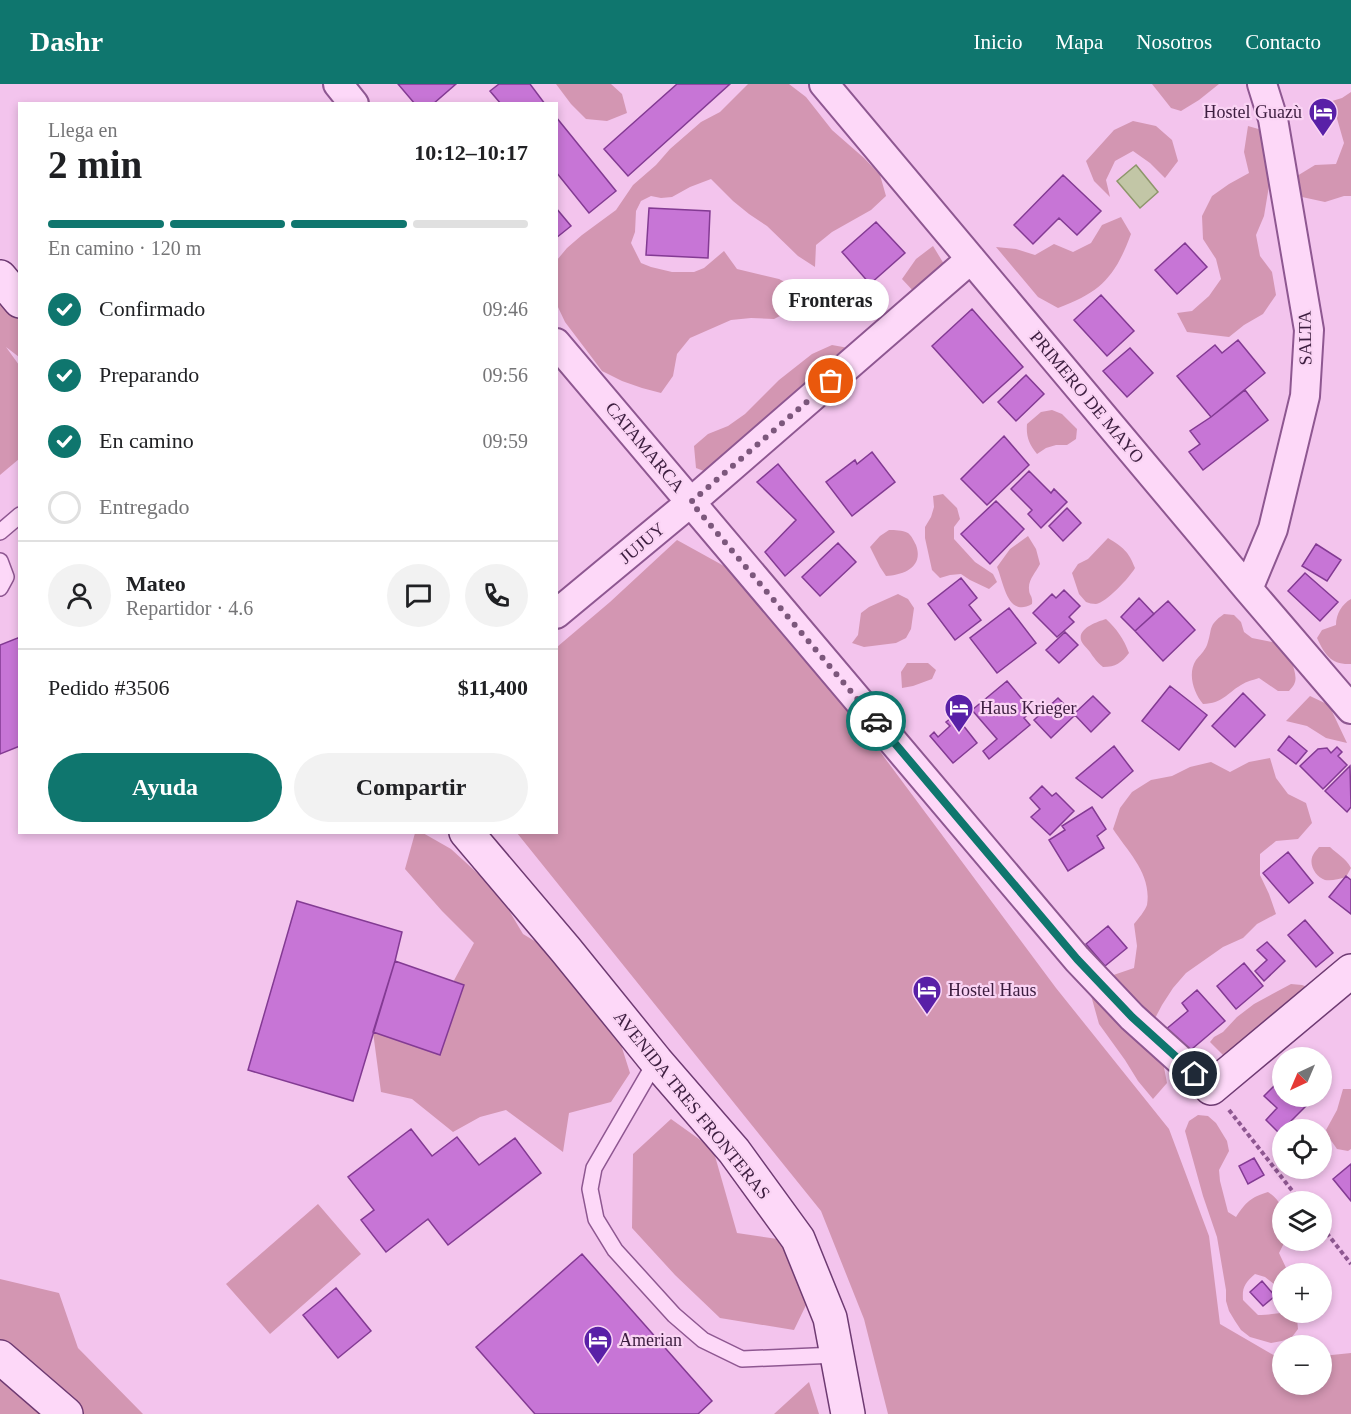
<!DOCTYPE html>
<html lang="es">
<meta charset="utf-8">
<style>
:root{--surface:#fff;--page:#f2f2f2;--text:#202124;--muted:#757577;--line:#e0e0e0;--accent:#0f766e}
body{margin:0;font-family:Georgia,serif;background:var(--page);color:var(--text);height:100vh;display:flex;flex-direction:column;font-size:22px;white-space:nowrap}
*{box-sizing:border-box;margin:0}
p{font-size:20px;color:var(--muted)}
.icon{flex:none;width:33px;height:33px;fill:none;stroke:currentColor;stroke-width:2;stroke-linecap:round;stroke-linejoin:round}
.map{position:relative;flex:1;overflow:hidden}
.drawer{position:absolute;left:18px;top:18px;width:540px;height:732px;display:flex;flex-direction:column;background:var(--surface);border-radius:0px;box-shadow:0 3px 9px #0003}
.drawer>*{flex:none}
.needle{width:39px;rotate:224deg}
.tools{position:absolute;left:1272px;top:963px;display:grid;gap:12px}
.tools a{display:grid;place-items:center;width:60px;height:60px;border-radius:50%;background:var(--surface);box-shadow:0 3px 9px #0003;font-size:30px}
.pin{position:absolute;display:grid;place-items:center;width:51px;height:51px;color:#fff;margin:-26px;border:3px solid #fff;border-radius:50%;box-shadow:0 2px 6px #0007}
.courier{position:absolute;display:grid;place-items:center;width:60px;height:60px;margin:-30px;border:4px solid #0f766e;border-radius:50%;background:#fff;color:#222;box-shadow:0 2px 8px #0007}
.bubble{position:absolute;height:42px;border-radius:21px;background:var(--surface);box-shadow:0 3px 9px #0003;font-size:20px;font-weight:800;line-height:42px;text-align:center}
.summary em{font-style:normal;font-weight:800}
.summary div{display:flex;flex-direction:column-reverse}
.summary{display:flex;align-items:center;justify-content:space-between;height:102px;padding:0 30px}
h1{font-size:39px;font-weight:800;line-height:45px}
.bar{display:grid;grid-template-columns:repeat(4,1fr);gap:9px 6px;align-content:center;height:72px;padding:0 30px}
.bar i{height:8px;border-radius:4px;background:var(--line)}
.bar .current{background:var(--accent)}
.bar p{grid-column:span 4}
.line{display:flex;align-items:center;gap:15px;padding:0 30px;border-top:2px solid var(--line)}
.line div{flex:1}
.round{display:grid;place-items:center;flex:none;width:63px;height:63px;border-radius:32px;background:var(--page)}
ol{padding:0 30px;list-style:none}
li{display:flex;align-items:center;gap:18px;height:66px}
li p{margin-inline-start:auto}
li .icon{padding:6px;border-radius:50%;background:var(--accent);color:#fff;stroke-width:4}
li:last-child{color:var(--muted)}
li i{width:33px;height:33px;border:3px solid var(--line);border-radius:50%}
.action{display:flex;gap:12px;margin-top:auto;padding:12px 30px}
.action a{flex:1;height:69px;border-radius:36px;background:var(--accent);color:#fff;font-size:24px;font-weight:800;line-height:69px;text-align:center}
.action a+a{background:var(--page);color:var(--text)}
header{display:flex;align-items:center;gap:36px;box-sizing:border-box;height:84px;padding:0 30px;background:var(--accent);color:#fff}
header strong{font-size:28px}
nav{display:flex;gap:33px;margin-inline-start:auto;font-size:21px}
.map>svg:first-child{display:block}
.green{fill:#d396b2}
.water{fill:#c2c6a6;stroke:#8e966b;stroke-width:1.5}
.building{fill:#c775d6;stroke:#833a93;stroke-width:1.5}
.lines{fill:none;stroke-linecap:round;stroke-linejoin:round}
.service-casing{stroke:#8e5791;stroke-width:18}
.minor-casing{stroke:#8e5791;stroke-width:32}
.secondary-casing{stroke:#6e3a72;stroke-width:36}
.path{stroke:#8e5791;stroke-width:4;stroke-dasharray:4.5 3;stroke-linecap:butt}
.service{stroke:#fdd8f8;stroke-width:15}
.minor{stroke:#fdd8f8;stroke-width:28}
.secondary{stroke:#fdd8f8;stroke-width:33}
.done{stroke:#7c577c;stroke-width:6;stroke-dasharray:0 10.8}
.route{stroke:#0f766e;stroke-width:8}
.labels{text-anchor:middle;stroke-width:4.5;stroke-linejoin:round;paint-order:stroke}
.poi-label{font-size:18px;fill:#3c1d3f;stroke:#fad4f4;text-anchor:start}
.street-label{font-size:18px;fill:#3c1d3f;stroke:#fad4f4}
</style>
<header>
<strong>Dashr</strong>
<nav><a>Inicio</a><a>Mapa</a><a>Nosotros</a><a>Contacto</a></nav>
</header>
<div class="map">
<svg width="1351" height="1330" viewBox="0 0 1351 1330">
<rect width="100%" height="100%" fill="#f3c4ed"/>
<path class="green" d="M 556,0 L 611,0 L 622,10 L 627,29 L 607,37 L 586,35 L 571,20 Z
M 748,0 L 789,0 L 806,13 L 832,46 L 864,74 L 880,91 L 886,112 L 871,126 L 832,148 L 816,161 L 815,183 L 798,172 L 767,142 L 749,130 L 733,117 L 711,95 L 690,103 L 672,113 L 661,114 L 651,112 L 641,117 L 636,127 L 635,148 L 631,159 L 641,179 L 651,183 L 672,188 L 694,188 L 704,184 L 724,167 L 737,185 L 779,195 L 798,205 L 792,226 L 774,235 L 751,234 L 731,236 L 690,254 L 677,270 L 673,292 L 661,309 L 642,304 L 622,297 L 602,287 L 590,271 L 565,238 L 557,221 L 557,176 L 567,164 L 582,151 L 616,126 L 633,101 L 656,81 L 670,65 L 701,38 L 720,28 Z
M 1152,0 L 1219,0 L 1199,16 L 1181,27 L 1171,24 Z
M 1351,8 L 1351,112 L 1344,112 L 1325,118 L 1302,113 L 1297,92 L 1315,81 L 1336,80 L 1344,59 L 1332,17 L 1342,14 Z
M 1133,37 L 1156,42 L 1172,56 L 1178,77 L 1165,94 L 1150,79 L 1133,67 L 1115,77 L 1106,96 L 1110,113 L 1094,97 L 1086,77 L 1114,46 Z
M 1248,42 L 1269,48 L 1271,90 L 1264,132 L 1256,151 L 1260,172 L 1272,188 L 1276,211 L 1263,230 L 1244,241 L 1229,253 L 1187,248 L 1177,229 L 1192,227 L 1209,212 L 1221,195 L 1216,175 L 1203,155 L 1202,132 L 1212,112 L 1229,100 L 1249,89 L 1244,68 Z
M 1121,133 L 1131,150 C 1115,193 1101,208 1058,224 L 1038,213 L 996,163 L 1016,165 L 1035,171 L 1054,160 L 1073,168 L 1091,159 L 1102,141 Z
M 933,162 L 944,180 L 916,210 L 902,195 L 916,175 Z
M 0,216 L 20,237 L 19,273 L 6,263 L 19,281 L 19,375 L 0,391 Z
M 832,261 L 854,265 L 717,392 L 696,384 L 694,362 L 708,350 L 728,342 L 745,330 L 779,296 L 812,270 Z
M 1052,326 L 1062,330 L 1077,345 L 1076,355 L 1067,361 L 1056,361 L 1046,364 L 1037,370 C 1029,360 1026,353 1027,340 L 1041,328 Z
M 943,410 L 957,424 L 960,435 L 954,443 L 954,455 L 975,478 L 993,490 L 997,498 L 989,505 L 970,496 L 961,490 L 950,491 L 940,494 L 932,486 L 925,454 L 925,443 L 931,433 L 934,423 L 933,412 Z
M 889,446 C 895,446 902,446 908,449 C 911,451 914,457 916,461 C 924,483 904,491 886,492 L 880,483 L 870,463 L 880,452 Z
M 1028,452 L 1036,465 L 1040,480 C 1036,488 1028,496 1029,505 C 1029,512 1033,511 1032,520 C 1007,534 1004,499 997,483 L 1010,465 Z
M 1108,454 C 1123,463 1129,468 1135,484 C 1130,493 1106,519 1096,520 C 1092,520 1089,519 1086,518 L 1079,510 L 1072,489 L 1078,480 L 1088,475 Z
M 677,456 L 744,493 L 837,605 L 884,673 L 1056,904 L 1169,1045 L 1209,1152 L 1220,1240 L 1282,1276 L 1282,1300 L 1322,1300 L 1322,1272 L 1351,1269 L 1351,1330 L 888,1330 L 864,1235 L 821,1127 L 517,749 L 556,748 L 557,563 L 610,518 Z
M 898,510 L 908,515 L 914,524 L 911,545 L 906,554 L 896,559 L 864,563 L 852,559 L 858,551 L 861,529 L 869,523 Z
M 1351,515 L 1351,580 C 1331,581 1325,571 1317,554 L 1322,546 L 1336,541 C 1336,530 1342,520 1351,515 Z
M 1224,530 L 1234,531 L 1241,538 L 1244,548 L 1252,554 L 1282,560 C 1288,568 1298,589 1295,598 C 1294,602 1291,604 1289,607 L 1278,607 L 1259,594 C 1253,596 1247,597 1241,601 C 1226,610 1223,619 1203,620 C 1194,609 1187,590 1196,576 C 1200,571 1204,568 1207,561 C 1213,545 1207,542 1224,530 Z
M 1106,535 C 1116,544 1124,555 1129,569 C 1121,579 1116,583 1103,583 C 1097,578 1094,574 1090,568 C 1087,564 1082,560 1081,556 C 1078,544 1097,538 1106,535 Z
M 907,579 L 928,579 L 936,586 L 932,595 L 913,602 L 902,604 L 901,588 Z
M 1310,612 L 1329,621 L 1347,659 L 1326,654 L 1307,642 L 1286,637 Z
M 1270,674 L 1276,694 L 1288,710 L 1306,719 L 1312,739 L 1298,755 L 1276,757 L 1260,770 L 1260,791 L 1269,810 L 1276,830 L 1257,840 L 1243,854 L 1223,863 L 1186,889 L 1173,904 L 1162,921 L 1152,940 L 1163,978 L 1167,999 L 1153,1015 L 1138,997 L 1125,976 L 1099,940 L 1087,897 L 1093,898 L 1134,884 L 1137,862 L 1134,840 C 1138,835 1145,827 1147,821 C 1152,790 1128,768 1113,745 L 1120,724 L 1132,708 L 1151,696 L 1172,692 L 1190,683 L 1211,678 L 1230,688 L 1249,678 Z
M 415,749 L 423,749 L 451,765 L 498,808 L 523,850 L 561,873 L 611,929 L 630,989 L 611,1018 L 569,1029 L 563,1068 L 506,1026 L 480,1033 L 453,1048 L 412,1015 L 381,1008 L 373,948 L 451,902 L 474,859 L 442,827 L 405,785 Z
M 1319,763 L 1330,763 C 1338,771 1345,773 1351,784 L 1346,793 C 1339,795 1332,797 1325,796 C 1316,793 1308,781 1313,771 C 1314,768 1317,766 1319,763 Z
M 1291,900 L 1302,901 L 1312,905 L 1225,973 L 1210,958 L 1214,953 L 1223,948 L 1237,933 L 1254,920 Z
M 1343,1005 L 1351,1005 L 1351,1065 L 1348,1067 L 1337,1065 L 1330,1055 L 1326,1046 L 1337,1026 Z
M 1198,1031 L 1208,1032 L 1216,1039 L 1227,1057 L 1229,1067 L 1219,1086 L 1220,1097 L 1228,1128 L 1236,1133 C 1246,1118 1251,1113 1268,1108 C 1288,1121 1282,1135 1282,1156 L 1285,1157 L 1279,1169 L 1288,1188 L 1287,1189 L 1282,1190 L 1282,1197 L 1274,1200 L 1265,1193 L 1255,1190 C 1245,1199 1242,1203 1243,1216 L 1258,1231 C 1270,1231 1280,1228 1292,1229 L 1297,1235 L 1298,1245 L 1292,1253 L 1282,1257 L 1271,1259 L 1250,1253 L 1241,1246 L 1235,1237 L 1229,1227 L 1226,1217 L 1226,1206 L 1217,1153 L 1203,1112 L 1185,1047 L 1189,1037 Z
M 671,1035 L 713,1065 L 737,1149 L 791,1157 L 808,1217 L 794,1246 L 720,1234 L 675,1191 L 632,1144 L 633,1070 Z
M 318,1120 L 361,1170 L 270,1250 L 226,1200 Z
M 0,1195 L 59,1209 L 78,1264 L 143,1330 L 0,1330 Z
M 809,1298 L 819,1330 L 774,1330 Z"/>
<path class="water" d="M 1136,81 L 1158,108 L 1140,124 L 1117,97 Z"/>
<path class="building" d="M 398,0 L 456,0 L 433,20 L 415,20 Z
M 499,0 L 530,0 L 545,20 L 501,20 L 490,7 Z
M 677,0 L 730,0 L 628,92 L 604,65 Z
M 556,33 L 616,107 L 589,129 L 556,88 Z
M 1063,91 L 1101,127 L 1077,151 L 1059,134 L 1033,160 L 1014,141 Z
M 556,124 L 571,142 L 556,154 Z
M 649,124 L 710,127 L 708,174 L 646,171 Z
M 876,138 L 905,169 L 870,200 L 842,168 Z
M 1185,159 L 1207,183 L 1177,210 L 1155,186 Z
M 1101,211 L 1134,247 L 1107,272 L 1074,236 Z
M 972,225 L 1023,283 L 983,319 L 932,262 Z
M 1238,256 L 1265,289 L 1211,333 L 1177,292 L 1215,261 L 1222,269 Z
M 1130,264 L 1153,289 L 1127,313 L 1103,287 Z
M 1026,291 L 1044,310 L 1016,337 L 998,318 Z
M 1245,306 L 1268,336 L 1203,386 L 1189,368 L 1200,360 L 1190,347 L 1211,333 Z
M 1004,352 L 1029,381 L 987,421 L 961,395 Z
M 872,368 L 895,398 L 852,432 L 826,398 L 855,376 L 857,380 Z
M 778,380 L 834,448 L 785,492 L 765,468 L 796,436 L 757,398 Z
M 1029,387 L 1051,409 L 1054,405 L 1067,418 L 1041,444 L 1028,430 L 1032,426 L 1011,405 Z
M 996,417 L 1024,445 L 990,480 L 961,450 Z
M 1067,424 L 1081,439 L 1063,457 L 1049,442 Z
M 838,459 L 856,478 L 820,512 L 802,493 Z
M 1316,460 L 1341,476 L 1327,497 L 1302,482 Z
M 1305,489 L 1338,518 L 1320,537 L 1288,507 Z
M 961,494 L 977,514 L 969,521 L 981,536 L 955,556 L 928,520 Z
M 1064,506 L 1080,522 L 1069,533 L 1074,538 L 1057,553 L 1033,529 L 1052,510 L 1056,514 Z
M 1139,514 L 1154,530 L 1135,547 L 1121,533 Z
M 1168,517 L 1195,546 L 1163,577 L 1135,547 Z
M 1009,524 L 1036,559 L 997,589 L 970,554 Z
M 1065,548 L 1078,561 L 1059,579 L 1046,566 Z
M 20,553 L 20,662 L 0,670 L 0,561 Z
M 1007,597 L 1032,627 L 1024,634 L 1030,641 L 989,675 L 983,667 L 997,655 L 972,626 Z
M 1170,602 L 1207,631 L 1179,666 L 1142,637 Z
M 1243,609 L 1265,631 L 1235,663 L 1212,642 Z
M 1093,612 L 1110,629 L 1091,648 L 1074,630 Z
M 1058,614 L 1075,631 L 1051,654 L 1034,636 Z
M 955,631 L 977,659 L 953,679 L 930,652 L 934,648 L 938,653 L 950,642 L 946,638 Z
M 1289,652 L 1307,667 L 1296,680 L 1278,666 Z
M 1114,662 L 1133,687 L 1102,714 L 1076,694 Z
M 1337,663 L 1342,668 L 1338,672 L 1347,681 L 1323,705 L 1300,682 L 1318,665 L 1327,664 L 1331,669 Z
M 1350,682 L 1351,723 L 1347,728 L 1325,707 Z
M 1042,702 L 1052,712 L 1056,709 L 1074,727 L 1050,751 L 1031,733 L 1040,725 L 1030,714 Z
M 1092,723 L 1106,745 L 1097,752 L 1104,764 L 1068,787 L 1049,756 L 1065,746 L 1062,742 Z
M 1288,768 L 1313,799 L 1289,819 L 1263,789 Z
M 1346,792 L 1351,796 L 1351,830 L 1329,813 Z
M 297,817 L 402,848 L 395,877 L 353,1017 L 248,986 Z
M 1305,836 L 1333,869 L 1316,883 L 1288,851 Z
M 1108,842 L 1127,864 L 1105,882 L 1086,860 Z
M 1267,858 L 1285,877 L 1264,897 L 1255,887 L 1267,876 L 1257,866 Z
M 395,877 L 464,901 L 440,971 L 373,948 Z
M 1244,879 L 1263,902 L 1236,925 L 1217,902 Z
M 1197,906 L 1225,937 L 1186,970 L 1165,946 L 1188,927 L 1182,919 Z
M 1281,995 L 1282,997 L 1282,1012 L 1299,1012 L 1307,1021 L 1279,1049 L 1266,1036 L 1277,1024 L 1264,1012 Z
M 411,1045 L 432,1072 L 457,1053 L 479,1081 L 515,1054 L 541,1089 L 448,1161 L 428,1135 L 386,1168 L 361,1136 L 374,1126 L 348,1093 Z
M 1254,1074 L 1264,1091 L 1248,1100 L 1239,1082 Z
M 1351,1080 L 1351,1117 L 1333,1095 Z
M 582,1170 L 712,1317 L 698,1330 L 535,1330 L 476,1263 Z
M 1262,1197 L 1275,1212 L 1263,1222 L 1250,1208 Z
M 336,1204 L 371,1247 L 338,1274 L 303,1231 Z"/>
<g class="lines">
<g class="service-casing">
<path id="service" d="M 0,448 L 20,431
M 0,477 L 6,493 L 0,504
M 656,977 L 594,1084 L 590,1105 L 596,1135 L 615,1166 L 674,1231 L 703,1256 L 742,1275 L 836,1271"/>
</g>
<g class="minor-casing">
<path id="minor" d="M 338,0 L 354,20
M 824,0 L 1248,505 L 1351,625
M 556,259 L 1077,875 L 1132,933 L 1211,1004
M 1248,505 L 1273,445 L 1305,312 L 1309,246 L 1273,35 L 1262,0
M 556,530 L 691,418 L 971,175"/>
</g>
<g class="secondary-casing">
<path id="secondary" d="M 0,193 L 20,217
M 466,748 L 566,866 L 656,977 L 734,1067 L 798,1155 L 830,1234 L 848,1330
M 1211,1004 L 1351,887
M 0,1273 L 66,1330"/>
</g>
<path class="path" d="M 1229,1026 L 1301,1118
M 1322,1143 L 1351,1180"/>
<use href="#service" class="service"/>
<use href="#minor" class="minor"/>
<use href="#secondary" class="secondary"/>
</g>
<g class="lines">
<path class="done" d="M 831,297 L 691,418 L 876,637"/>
<path class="route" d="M 876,637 L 1077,875 L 1132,933 L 1195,990"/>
</g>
<defs>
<g id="hotel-pin" transform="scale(1.5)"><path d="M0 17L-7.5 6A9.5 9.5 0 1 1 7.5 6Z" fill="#5920a7" stroke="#fad4f4"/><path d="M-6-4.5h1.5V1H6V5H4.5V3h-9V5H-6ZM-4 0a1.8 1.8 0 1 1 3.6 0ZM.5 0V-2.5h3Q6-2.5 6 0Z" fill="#fff"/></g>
</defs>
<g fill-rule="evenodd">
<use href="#hotel-pin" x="1323" y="28"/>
<use href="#hotel-pin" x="959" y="624"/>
<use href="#hotel-pin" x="927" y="906"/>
<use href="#hotel-pin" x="598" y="1256"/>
</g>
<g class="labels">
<g class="poi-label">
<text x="1302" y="34" text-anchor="end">Hostel Guazù</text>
<text x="980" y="630">Haus Krieger</text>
<text x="948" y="912">Hostel Haus</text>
<text x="619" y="1262">Amerian</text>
</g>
<g class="street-label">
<text transform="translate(1305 254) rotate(-91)" y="6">SALTA</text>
<text transform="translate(1087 313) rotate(50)" y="6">PRIMERO DE MAYO</text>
<text transform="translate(645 363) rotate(50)" y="6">CATAMARCA</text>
<text transform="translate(642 459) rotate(-40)" y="6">JUJUY</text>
<text transform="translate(692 1021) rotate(51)" y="6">AVENIDA TRES FRONTERAS</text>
</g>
</g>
</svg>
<div class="tools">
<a><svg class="needle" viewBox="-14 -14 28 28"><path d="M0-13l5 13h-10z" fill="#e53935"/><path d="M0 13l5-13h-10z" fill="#757577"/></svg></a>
<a><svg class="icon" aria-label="locate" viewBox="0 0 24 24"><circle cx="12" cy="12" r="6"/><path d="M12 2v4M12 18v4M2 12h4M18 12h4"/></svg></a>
<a><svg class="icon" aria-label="layers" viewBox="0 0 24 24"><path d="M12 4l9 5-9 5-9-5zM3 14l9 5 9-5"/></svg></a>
<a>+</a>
<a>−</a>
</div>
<div class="pin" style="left:831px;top:297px;background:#ea580c"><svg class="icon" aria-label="bag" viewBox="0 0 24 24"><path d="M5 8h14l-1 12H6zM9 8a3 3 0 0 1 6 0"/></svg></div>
<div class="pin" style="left:1195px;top:990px;background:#1f2937"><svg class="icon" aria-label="home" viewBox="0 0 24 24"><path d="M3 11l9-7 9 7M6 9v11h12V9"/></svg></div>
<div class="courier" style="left:876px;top:637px"><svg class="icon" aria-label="car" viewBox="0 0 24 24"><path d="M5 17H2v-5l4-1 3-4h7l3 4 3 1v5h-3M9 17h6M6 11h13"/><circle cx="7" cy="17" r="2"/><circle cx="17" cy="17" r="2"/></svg></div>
<div class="bubble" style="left:772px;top:195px;width:117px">Fronteras</div>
<section class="drawer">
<div class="summary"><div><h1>2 min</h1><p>Llega en</p></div><em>10:12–10:17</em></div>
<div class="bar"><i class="current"></i><i class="current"></i><i class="current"></i><i></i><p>En camino · 120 m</p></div>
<ol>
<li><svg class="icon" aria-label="check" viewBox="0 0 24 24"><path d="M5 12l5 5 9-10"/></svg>Confirmado<p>09:46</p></li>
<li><svg class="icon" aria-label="check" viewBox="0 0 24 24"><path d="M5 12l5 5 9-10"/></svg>Preparando<p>09:56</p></li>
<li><svg class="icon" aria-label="check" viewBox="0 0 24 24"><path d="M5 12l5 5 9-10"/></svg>En camino<p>09:59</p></li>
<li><i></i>Entregado</li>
</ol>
<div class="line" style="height:108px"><a class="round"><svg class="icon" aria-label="person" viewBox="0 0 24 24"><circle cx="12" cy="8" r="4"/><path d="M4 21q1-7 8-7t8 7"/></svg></a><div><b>Mateo</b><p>Repartidor · 4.6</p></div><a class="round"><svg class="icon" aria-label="chat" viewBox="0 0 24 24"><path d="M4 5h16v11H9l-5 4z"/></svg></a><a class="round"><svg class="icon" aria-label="phone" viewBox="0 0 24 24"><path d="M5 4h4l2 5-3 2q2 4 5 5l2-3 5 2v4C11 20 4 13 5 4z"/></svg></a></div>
<div class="line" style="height:78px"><div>Pedido #3506</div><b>$11,400</b></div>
<div class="action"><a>Ayuda</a><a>Compartir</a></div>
</section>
</div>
